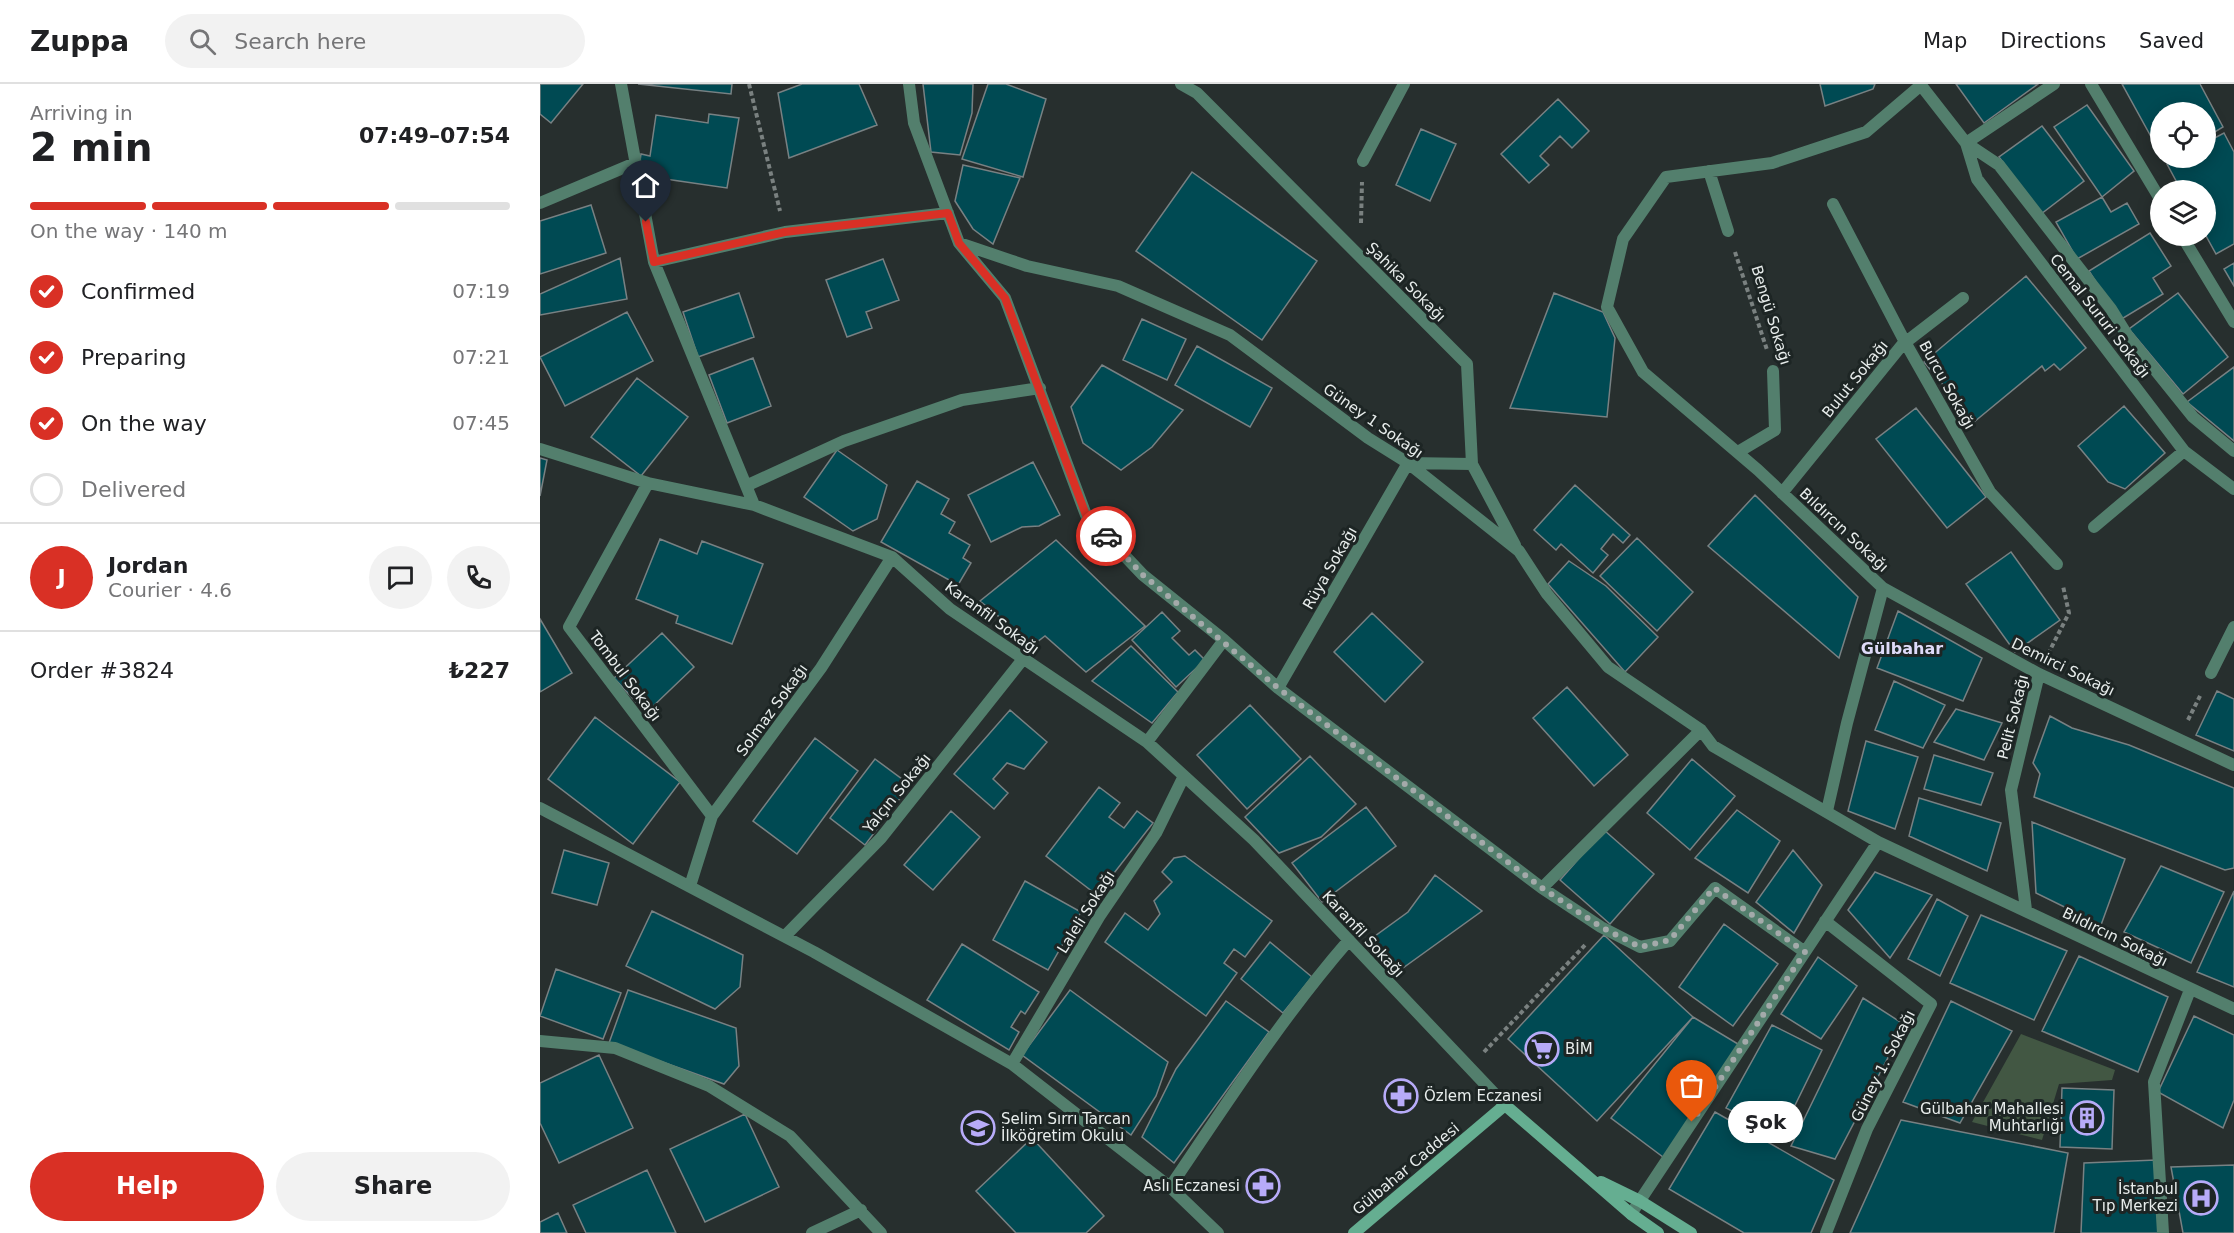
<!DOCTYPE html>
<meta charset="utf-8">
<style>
:root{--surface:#fff;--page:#f2f2f2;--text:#202124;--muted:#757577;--line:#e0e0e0;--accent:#d93025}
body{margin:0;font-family:"DejaVu Sans",sans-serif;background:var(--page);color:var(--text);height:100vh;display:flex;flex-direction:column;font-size:22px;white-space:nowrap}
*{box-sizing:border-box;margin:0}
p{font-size:20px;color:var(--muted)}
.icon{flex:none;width:33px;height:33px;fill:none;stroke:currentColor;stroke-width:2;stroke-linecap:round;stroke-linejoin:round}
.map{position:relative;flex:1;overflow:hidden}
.details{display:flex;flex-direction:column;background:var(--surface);width:540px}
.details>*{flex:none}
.controls{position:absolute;left:1610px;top:18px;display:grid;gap:12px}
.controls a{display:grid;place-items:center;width:66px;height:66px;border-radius:50%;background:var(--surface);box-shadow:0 3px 15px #0003;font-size:30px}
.pin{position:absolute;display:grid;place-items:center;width:51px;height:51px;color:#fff;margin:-62px -26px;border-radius:50% 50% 50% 0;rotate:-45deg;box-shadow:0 0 6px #0007}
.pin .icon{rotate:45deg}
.courier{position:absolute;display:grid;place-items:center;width:60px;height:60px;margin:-30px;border:4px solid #d93025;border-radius:50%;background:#fff;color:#222;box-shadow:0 2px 8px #0007}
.bubble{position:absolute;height:42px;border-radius:21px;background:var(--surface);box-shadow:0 3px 15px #0003;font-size:20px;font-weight:700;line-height:42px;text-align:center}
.headline em{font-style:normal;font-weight:700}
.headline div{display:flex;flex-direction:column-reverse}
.headline{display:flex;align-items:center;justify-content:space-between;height:102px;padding:0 30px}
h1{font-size:39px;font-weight:700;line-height:45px}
.bar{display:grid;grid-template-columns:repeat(4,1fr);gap:9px 6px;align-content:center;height:72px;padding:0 30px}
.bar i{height:8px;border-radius:4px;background:var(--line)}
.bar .on{background:var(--accent)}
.bar p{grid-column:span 4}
.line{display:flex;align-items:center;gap:15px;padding:0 30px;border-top:2px solid var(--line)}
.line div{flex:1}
.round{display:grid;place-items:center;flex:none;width:63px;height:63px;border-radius:32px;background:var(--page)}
ol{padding:0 30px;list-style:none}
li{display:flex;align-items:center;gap:18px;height:66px}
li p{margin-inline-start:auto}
li .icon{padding:6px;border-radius:50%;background:var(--accent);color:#fff;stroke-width:4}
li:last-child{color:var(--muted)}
li i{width:33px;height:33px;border:3px solid var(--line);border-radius:50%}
.button{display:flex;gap:12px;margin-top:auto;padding:12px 30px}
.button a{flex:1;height:69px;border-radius:36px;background:var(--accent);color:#fff;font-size:24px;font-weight:700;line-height:69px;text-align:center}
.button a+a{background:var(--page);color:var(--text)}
header{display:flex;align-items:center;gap:36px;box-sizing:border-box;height:84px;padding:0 30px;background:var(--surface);border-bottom:2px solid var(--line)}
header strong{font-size:28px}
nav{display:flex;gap:33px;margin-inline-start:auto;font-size:21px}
.search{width:420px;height:54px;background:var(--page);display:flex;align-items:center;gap:15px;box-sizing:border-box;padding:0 21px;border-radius:33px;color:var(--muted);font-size:22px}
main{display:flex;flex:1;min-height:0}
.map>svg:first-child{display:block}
.green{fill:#425743}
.building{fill:#004a53;stroke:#788183;stroke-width:1.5}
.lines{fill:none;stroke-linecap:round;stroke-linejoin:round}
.path{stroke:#7a8180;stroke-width:4;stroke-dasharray:4.5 3;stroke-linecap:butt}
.street{stroke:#537f6d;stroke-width:12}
.secondary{stroke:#65ae91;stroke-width:12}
.done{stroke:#a4aaaa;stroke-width:6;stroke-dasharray:0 10.8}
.route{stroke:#d93025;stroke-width:8}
.labels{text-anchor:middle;stroke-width:6;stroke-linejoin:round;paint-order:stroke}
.street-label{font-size:15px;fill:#e8edec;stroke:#1d2524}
.poi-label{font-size:15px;fill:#e8edec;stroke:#1d2524;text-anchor:start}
.neighbourhood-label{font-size:16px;font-weight:bold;fill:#dfdbf9;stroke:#1d2524}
</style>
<header>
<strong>Zuppa</strong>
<div class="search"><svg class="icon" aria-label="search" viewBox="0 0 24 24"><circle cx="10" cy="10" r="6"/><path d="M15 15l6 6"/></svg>Search here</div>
<nav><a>Map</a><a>Directions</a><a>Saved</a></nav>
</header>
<main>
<section class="details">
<div class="headline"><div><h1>2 min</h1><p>Arriving in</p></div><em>07:49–07:54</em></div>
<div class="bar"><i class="on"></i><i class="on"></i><i class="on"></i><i></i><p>On the way · 140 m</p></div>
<ol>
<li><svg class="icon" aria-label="check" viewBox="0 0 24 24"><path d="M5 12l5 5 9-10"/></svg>Confirmed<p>07:19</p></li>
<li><svg class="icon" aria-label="check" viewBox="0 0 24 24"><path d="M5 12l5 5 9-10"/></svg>Preparing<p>07:21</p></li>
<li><svg class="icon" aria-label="check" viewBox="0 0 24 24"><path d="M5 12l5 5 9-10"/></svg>On the way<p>07:45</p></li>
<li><i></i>Delivered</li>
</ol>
<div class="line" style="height:108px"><b class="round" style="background:var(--accent);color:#fff">J</b><div><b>Jordan</b><p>Courier · 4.6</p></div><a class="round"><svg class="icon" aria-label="chat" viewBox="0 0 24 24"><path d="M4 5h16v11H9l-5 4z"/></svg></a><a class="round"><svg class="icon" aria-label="phone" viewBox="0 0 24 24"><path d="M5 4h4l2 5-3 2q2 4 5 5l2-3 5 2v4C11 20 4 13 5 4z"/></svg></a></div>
<div class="line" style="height:78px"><div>Order #3824</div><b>₺227</b></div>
<div class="button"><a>Help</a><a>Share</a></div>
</section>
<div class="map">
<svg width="1694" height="1149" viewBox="0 0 1694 1149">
<rect width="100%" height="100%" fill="#272f2e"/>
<path class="green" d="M 1481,950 L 1575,986 L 1572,996 L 1519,1000 L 1502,1056 L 1432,1038 Z"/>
<path class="building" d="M 0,0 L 43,0 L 11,39 L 0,30 Z
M 98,0 L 192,0 L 191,10 Z
M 262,0 L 319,0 L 337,41 L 249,74 L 238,9 Z
M 383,0 L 433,0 L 432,29 L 420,71 L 391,68 Z
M 448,0 L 466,0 L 506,15 L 483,93 L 422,75 Z
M 1280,0 L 1335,0 L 1333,5 L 1285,22 Z
M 1416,0 L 1498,0 L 1444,39 Z
M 1582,0 L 1660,0 L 1683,43 L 1665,54 L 1665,28 L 1620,28 L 1620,69 Z
M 1018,15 L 1049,47 L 1032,64 L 1020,52 L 1000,72 L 1009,81 L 989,99 L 961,70 Z
M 1547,21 L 1594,87 L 1562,113 L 1514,43 Z
M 169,30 L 199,34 L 187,104 L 98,91 L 101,70 L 110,72 L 116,31 L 168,39 Z
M 1502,42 L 1544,97 L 1501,130 L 1459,73 Z
M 881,45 L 916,60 L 890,117 L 856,101 Z
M 1684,49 L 1694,68 L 1694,160 L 1676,170 L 1665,150 L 1665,106 L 1641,106 L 1627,80 L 1639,74 L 1665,74 L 1665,59 Z
M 423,81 L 480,94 L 453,160 L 433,145 L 415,117 Z
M 652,88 L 777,177 L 722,256 L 596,167 Z
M 1562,113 L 1571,128 L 1587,119 L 1599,140 L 1537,175 L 1516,138 Z
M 51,121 L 66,169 L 0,190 L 0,137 Z
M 1610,149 L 1631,182 L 1613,194 L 1623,210 L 1580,236 L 1549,187 Z
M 80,174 L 87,215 L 0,231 L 0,210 Z
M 343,175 L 359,216 L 326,228 L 332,244 L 307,253 L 286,196 Z
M 1694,179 L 1694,202 L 1684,185 Z
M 1486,192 L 1546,264 L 1520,286 L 1514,280 L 1505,287 L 1502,282 L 1434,338 L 1384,278 Z
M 199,209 L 214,253 L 158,273 L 143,228 Z
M 1014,209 L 1063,228 L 1075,254 L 1067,333 L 970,324 Z
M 1638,209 L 1688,273 L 1643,310 L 1589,245 Z
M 87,228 L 113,277 L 25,322 L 0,273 Z
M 602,235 L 646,255 L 627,296 L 583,276 Z
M 657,262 L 732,304 L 710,343 L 635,301 Z
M 213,274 L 231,322 L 187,339 L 169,291 Z
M 562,281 L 643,326 L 612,363 L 581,386 L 543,359 L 531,323 Z
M 1694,283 L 1694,357 L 1647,318 Z
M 97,294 L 148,333 L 101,392 L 51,353 Z
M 1584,322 L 1625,369 L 1585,405 L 1568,398 L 1538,362 Z
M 1376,324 L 1446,413 L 1407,444 L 1336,355 Z
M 297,366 L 347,401 L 337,435 L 313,447 L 264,413 Z
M 0,374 L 7,376 L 0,412 Z
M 493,378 L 520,431 L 499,442 L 482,443 L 451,458 L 428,411 Z
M 377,397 L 409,415 L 401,430 L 415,438 L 409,449 L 430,461 L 423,474 L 431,479 L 418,501 L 341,458 Z
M 1035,401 L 1090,451 L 1083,459 L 1073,450 L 1061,465 L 1068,471 L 1053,489 L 1021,460 L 1016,466 L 994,446 Z
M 1215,411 L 1318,513 L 1299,574 L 1168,462 Z
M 1097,454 L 1153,508 L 1117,547 L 1060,492 Z
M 120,455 L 157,470 L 162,457 L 223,480 L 192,560 L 136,539 L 138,532 L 96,515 Z
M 516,456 L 605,542 L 546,588 L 505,552 L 493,561 L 440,517 Z
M 1471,468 L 1520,536 L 1475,568 L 1426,500 Z
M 1029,477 L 1066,502 L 1118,553 L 1085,588 L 1008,500 Z
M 1358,527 L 1442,574 L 1423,617 L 1337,584 Z
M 622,528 L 640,547 L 632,554 L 649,571 L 655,566 L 665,576 L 636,603 L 592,556 Z
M 832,529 L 883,578 L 845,618 L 794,568 Z
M 0,535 L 32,589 L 0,608 Z
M 122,549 L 154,583 L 106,629 L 74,594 Z
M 591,562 L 638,608 L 612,639 L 552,597 Z
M 1354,597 L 1405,621 L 1383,664 L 1335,646 Z
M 1027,603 L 1088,671 L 1054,702 L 993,634 Z
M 1677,607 L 1694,615 L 1694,667 L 1656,651 Z
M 710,621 L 761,675 L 707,725 L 657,671 Z
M 1416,625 L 1462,639 L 1444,676 L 1394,658 Z
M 470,626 L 507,658 L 484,685 L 467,679 L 453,695 L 468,709 L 454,725 L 414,690 Z
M 1510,632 L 1532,644 L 1589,661 L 1694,704 L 1694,784 L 1685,786 L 1494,713 L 1500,690 L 1493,679 Z
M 55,633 L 140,698 L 93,760 L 8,695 Z
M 275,654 L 318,687 L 257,770 L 213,737 Z
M 1326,657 L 1378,673 L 1355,745 L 1308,727 Z
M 1394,671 L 1453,689 L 1441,721 L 1384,705 Z
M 770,672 L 816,720 L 781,753 L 739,769 L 705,733 Z
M 335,675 L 370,701 L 325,761 L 290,734 Z
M 1152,675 L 1195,712 L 1150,766 L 1107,729 Z
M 559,703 L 580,719 L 569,733 L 584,744 L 597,727 L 613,739 L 557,811 L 506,772 Z
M 1379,714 L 1461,739 L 1447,787 L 1369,752 Z
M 826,723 L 856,762 L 782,818 L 752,779 Z
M 1197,726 L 1240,757 L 1208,809 L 1155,774 Z
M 411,727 L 440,753 L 393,806 L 364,781 Z
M 1492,738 L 1585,775 L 1561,841 L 1496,809 Z
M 1064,746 L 1114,790 L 1070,840 L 1020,796 Z
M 24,766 L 69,779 L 57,821 L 12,809 Z
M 1253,766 L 1282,801 L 1254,849 L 1216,818 Z
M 645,772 L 732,837 L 705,873 L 694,865 L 684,879 L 697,889 L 666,932 L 565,858 L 585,829 L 608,846 L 620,830 L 614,817 L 632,798 L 622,788 L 634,774 Z
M 1621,782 L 1684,808 L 1651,879 L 1584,848 Z
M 1335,788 L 1392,811 L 1350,874 L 1308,826 Z
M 895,791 L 942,827 L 856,889 L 831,855 L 868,828 Z
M 485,797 L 541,828 L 508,886 L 453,856 Z
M 1694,807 L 1694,903 L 1657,888 Z
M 1397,815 L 1428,832 L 1400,892 L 1368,875 Z
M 112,827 L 203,871 L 200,903 L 175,925 L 86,882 Z
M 1441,831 L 1527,867 L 1494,936 L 1410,899 Z
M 1184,840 L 1238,880 L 1193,942 L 1139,903 Z
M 1064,851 L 1153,933 L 1057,1037 L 968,955 Z
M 730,858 L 772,893 L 743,929 L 701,895 Z
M 422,860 L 499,908 L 485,930 L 481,927 L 471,943 L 479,948 L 469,966 L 387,916 Z
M 1539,872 L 1628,913 L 1598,988 L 1502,947 Z
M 1278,873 L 1317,902 L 1281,955 L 1241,930 Z
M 16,885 L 81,909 L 63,955 L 0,932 Z
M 88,906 L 196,944 L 199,982 L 184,1000 L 69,959 Z
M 530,906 L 628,978 L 616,1012 L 591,1051 L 482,971 Z
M 1323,914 L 1365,941 L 1295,1075 L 1251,1062 Z
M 686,917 L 729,948 L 634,1079 L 602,1053 L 636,985 Z
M 1411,917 L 1472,947 L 1420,1039 L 1363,1018 Z
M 1654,932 L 1694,951 L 1694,1016 L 1683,1044 L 1618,1008 Z
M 1153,933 L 1203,963 L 1127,1076 L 1071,1034 Z
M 1232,941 L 1282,966 L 1240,1052 L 1186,1024 Z
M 59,971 L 93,1044 L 19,1079 L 0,1039 L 0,999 Z
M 1522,1004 L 1574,1006 L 1572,1065 L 1520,1063 Z
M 1175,1028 L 1294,1096 L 1271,1149 L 1204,1149 L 1129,1105 Z
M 205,1030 L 239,1103 L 165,1138 L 130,1065 Z
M 1361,1036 L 1528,1069 L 1514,1149 L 1310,1149 Z
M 492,1054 L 564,1132 L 546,1149 L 476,1149 L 436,1107 Z
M 1616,1076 L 1620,1149 L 1541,1149 L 1544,1079 Z
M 1694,1081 L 1694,1149 L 1643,1149 L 1631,1083 Z
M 107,1086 L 136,1149 L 46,1149 L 33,1121 Z
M 18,1129 L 27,1149 L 0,1149 L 0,1138 Z"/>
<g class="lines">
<path class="path" d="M 209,0 L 240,127
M 821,139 L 822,98
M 1195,168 L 1227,266
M 1508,570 L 1529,529 L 1523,502
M 1648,636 L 1661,610
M 944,968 L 1046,860"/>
<path class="street" d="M 81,0 L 114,178 L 214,421
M 369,0 L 374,39 L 419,159 L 465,214 L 546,431 L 603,491 L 684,556 L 607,658
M 641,0 L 657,9 L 927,280 L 932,380 L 975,461
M 1380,0 L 1426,59 L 1459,81 L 1571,225 L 1587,251 L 1653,333 L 1694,367
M 1551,0 L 1620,115
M 1380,2 L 1326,48 L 1232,79 L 1126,93 L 1083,155 L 1067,223 L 1103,288 L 1218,386 L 1343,504 L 1499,590 L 1694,681
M 1426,59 L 1437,95 L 1644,367 L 1694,405
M 1426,59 L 1514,0
M 823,77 L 864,0
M 1169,87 L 1188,147
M 0,119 L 95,79
M 1293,120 L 1365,258 L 1450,408 L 1517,480
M 1642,152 L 1694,238
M 419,159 L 487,182 L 578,202 L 690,251 L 828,354 L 868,379 L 979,467 L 1007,510 L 1068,583 L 1161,646 L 1173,662 L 1338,758 L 1694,925
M 114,178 L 245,148 L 408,129
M 0,365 L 108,399 L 214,421 L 352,473 L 410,525 L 607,658 L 714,756 L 965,1021
M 1198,368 L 1235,346 L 1233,287
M 108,399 L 29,543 L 172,732
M 208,401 L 304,357 L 422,316 L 500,304
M 1242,409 L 1362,261 L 1423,214
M 1554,443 L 1644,367
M 684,556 L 738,604 L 1002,804 L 1061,843 L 1100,863 L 1130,857 L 1175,804 L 1265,868
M 1671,589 L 1694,543
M 738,604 L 868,379 L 932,380
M 0,724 L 274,868 L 472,980 L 630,1103 L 678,1149
M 1287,727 L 1307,639 L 1343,504
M 150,802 L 172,732 L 281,584 L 352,473
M 1002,804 L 1161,646
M 1486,826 L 1471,706 L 1499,590
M 1285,837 L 1391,920 L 1327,1045 L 1286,1149
M 245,852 L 341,754 L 483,575
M 0,957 L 75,964 L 169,1002 L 250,1052 L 341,1149
M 472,980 L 559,833 L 616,749 L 644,692
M 630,1103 C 687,1019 742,933 809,856
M 1091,1130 L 1338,758
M 272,1149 L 321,1126
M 1623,1149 L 1614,998 L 1650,906"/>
<path class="secondary" d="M 1061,1098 L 1100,1117 L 1151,1149
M 814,1149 L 965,1021 L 1091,1130 L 1118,1149"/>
</g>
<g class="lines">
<path class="done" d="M 566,452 L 603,491 L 738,604 L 1002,804 L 1061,843 L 1100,863 L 1130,856 L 1174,804 L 1265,868 L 1152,1038"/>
<path class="route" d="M 106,138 L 114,178 L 245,148 L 408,129 L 419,159 L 465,214 L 546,431 L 566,452"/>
</g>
<defs>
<g id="supermarket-ring" transform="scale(1.725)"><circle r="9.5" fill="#1d2524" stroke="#b7abf8" stroke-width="1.5"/><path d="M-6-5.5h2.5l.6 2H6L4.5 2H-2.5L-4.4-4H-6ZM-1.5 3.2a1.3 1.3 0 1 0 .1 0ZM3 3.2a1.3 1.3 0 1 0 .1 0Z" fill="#b7abf8"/></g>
<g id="pharmacy-ring" transform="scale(1.725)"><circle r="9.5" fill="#1d2524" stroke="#b7abf8" stroke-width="1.5"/><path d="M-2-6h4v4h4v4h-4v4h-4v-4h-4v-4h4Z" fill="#b7abf8"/></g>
<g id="building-ring" transform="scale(1.725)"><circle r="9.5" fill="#1d2524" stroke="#b7abf8" stroke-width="1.5"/><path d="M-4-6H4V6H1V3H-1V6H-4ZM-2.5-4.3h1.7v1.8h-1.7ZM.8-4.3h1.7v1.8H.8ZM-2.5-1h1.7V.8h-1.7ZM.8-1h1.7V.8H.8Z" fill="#b7abf8"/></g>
<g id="school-ring" transform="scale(1.725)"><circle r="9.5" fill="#1d2524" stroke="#b7abf8" stroke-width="1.5"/><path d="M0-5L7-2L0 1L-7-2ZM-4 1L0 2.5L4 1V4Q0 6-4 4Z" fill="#b7abf8"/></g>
<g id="hospital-ring" transform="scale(1.725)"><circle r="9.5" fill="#1d2524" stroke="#b7abf8" stroke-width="1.5"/><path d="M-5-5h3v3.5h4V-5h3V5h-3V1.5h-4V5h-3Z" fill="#b7abf8"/></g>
</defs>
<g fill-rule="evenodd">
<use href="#supermarket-ring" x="1002" y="965"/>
<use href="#pharmacy-ring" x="861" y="1012"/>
<use href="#building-ring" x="1547" y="1034"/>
<use href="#school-ring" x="438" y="1044"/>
<use href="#pharmacy-ring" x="723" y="1102"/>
<use href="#hospital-ring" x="1661" y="1114"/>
</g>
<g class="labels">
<g class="street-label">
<text transform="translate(866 198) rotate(45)" y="5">Şahika Sokağı</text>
<text transform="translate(1231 231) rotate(73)" y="5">Bengü Sokağı</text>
<text transform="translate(1560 232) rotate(52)" y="5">Cemal Sururi Sokağı</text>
<text transform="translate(1315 295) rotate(-51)" y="5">Bulut Sokağı</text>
<text transform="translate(1407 301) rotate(61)" y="5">Burcu Sokağı</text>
<text transform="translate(833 337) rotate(35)" y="5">Güney 1 Sokağı</text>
<text transform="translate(1304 446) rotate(43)" y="5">Bıldırcın Sokağı</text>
<text transform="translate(790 484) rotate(-60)" y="5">Rüya Sokağı</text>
<text transform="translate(452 534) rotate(36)" y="5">Karanfil Sokağı</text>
<text transform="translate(1523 583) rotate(26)" y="5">Demirci Sokağı</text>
<text transform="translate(85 592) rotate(53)" y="5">Tombul Sokağı</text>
<text transform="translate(232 626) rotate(-54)" y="5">Solmaz Sokağı</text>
<text transform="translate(1473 633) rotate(-76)" y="5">Pelit Sokağı</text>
<text transform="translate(357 709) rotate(-51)" y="5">Yalçın Sokağı</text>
<text transform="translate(546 828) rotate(-58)" y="5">Laleli Sokağı</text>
<text transform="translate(823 850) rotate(47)" y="5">Karanfil Sokağı</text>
<text transform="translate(1575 853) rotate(26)" y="5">Bıldırcın Sokağı</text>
<text transform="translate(1343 982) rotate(-63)" y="5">Güney 1. Sokağı</text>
<text transform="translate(866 1085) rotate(-40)" y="5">Gülbahar Caddesi</text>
</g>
<g class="poi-label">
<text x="1025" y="970">BİM</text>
<text x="884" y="1017">Özlem Eczanesi</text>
<text x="1524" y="1030" text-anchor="end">Gülbahar Mahallesi<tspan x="1524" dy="17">Muhtarlığı</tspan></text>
<text x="461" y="1040">Selim Sırrı Tarcan<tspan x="461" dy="17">İlköğretim Okulu</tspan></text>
<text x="700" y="1107" text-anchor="end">Aslı Eczanesi</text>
<text x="1638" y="1110" text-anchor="end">İstanbul<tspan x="1638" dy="17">Tıp Merkezi</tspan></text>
</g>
<g class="neighbourhood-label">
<text x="1362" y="570">Gülbahar</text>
</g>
</g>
</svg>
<div class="controls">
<a><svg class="icon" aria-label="locate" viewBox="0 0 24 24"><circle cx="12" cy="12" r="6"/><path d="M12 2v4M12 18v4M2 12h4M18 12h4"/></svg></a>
<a><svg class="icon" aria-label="layers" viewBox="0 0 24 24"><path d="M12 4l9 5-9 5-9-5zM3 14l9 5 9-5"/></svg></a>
</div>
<div class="pin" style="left:1152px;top:1038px;background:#ea580c"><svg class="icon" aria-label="bag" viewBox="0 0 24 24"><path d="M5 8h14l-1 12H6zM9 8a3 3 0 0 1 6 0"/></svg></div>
<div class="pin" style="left:106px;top:138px;background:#1f2937"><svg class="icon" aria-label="home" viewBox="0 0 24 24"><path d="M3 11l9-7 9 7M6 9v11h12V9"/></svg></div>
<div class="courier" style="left:566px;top:452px"><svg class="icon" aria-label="car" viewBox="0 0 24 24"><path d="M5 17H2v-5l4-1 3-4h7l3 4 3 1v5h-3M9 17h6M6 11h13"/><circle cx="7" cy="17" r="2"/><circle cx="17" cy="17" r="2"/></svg></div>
<div class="bubble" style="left:1188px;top:1017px;width:75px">Şok</div>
</div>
</main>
